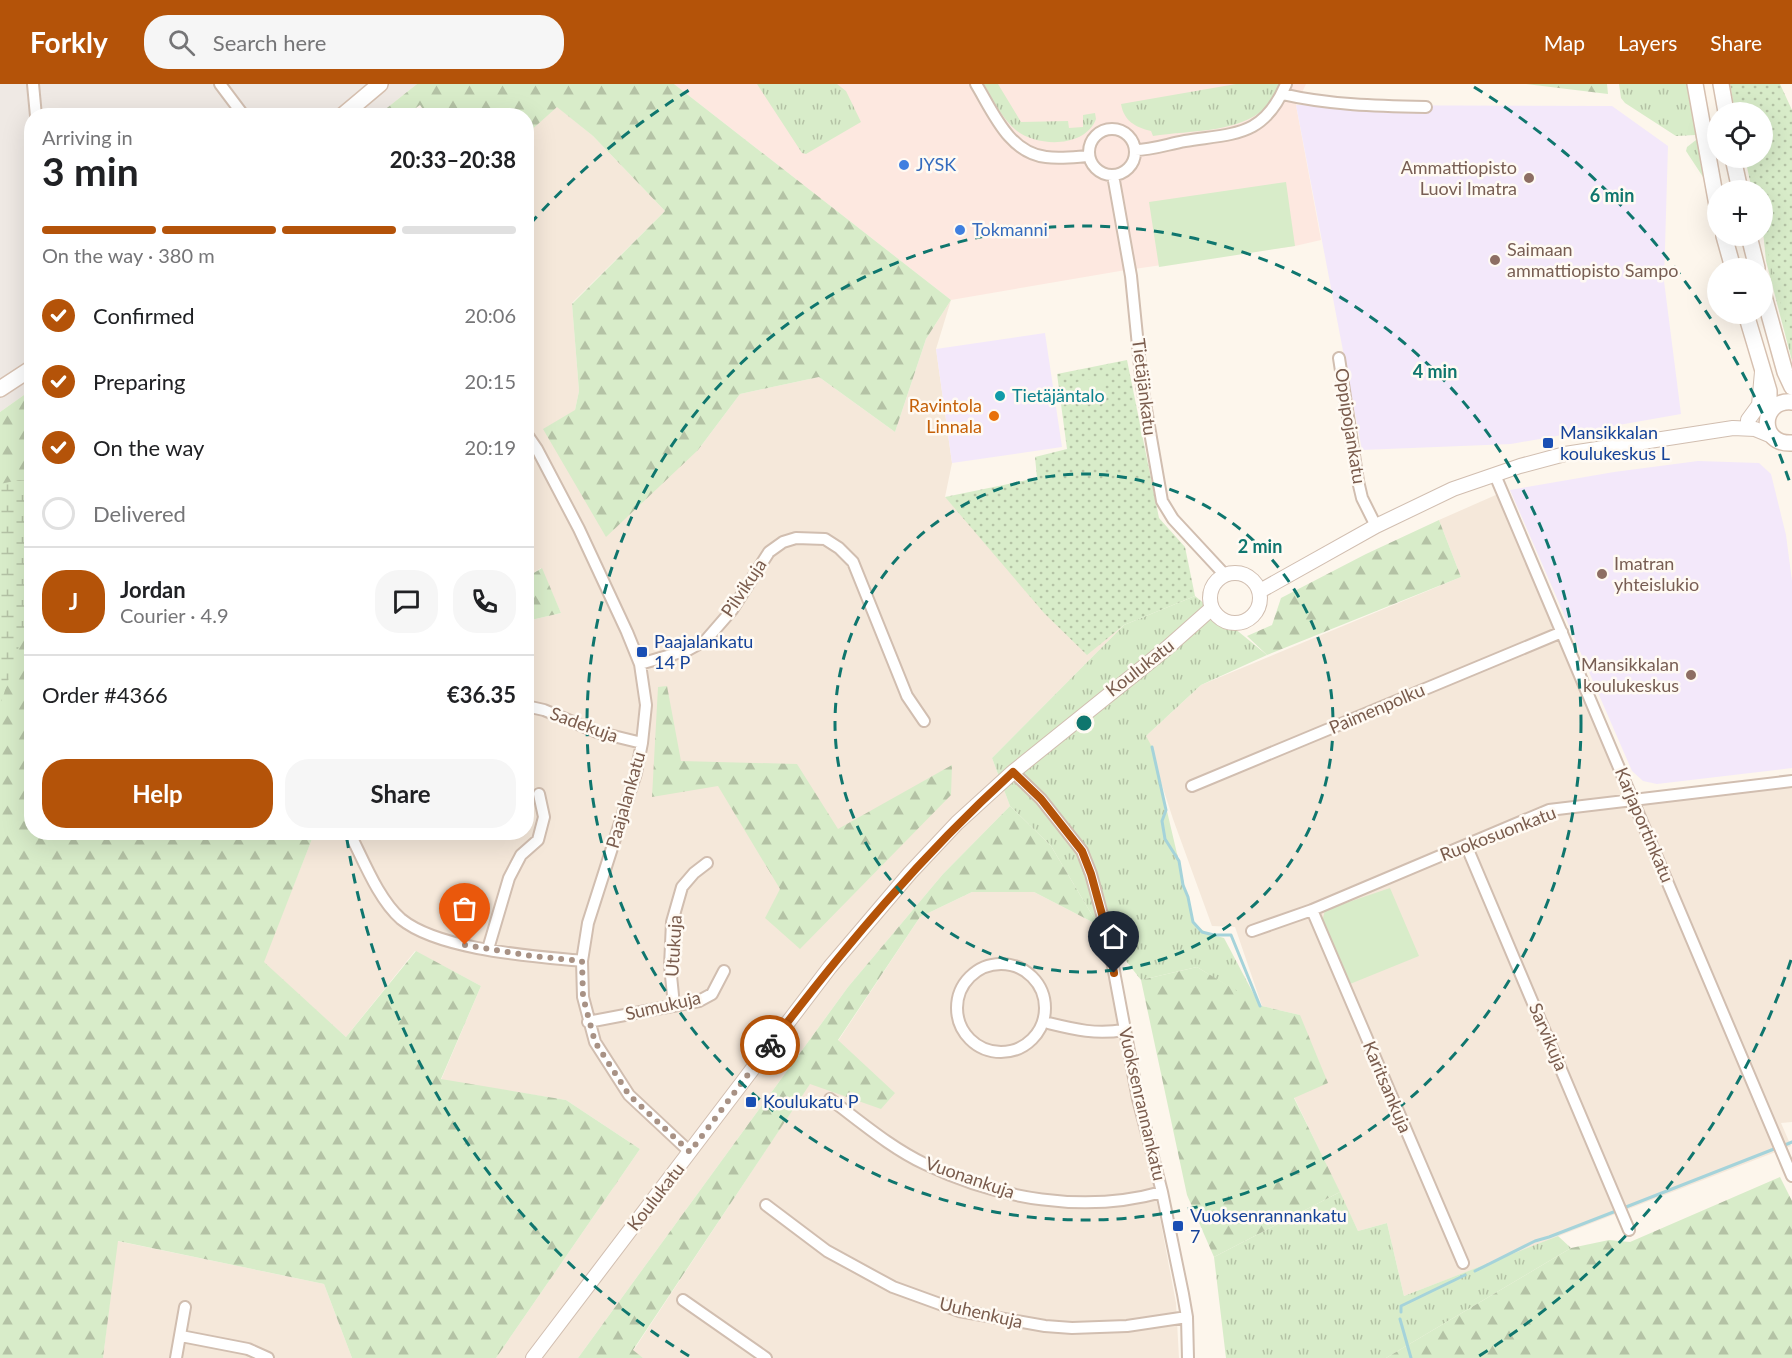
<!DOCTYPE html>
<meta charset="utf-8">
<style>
:root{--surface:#fff;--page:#f6f6f6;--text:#202124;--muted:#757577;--line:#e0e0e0;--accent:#b45309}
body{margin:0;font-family:Lato,sans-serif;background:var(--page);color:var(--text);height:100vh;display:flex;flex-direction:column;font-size:22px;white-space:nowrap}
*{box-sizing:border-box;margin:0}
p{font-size:20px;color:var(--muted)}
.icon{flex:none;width:33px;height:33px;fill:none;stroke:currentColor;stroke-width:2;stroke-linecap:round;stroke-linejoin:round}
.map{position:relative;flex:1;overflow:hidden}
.panel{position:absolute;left:24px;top:24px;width:510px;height:732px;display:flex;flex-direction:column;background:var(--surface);border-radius:24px;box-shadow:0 6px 24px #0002}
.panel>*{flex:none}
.fabs{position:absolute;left:1707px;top:18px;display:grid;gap:12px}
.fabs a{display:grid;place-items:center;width:66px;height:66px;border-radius:50%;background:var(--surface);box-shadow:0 6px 24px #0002;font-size:30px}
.pin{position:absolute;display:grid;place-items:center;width:51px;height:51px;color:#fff;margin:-62px -26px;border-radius:50% 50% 50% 0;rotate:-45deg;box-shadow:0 0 6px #0007}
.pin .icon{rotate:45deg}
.courier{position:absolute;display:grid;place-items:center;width:60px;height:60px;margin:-30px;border:4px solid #b45309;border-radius:50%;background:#fff;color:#222;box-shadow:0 2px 8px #0007}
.summary em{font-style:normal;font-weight:700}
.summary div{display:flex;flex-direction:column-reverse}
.summary{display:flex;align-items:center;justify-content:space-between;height:102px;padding:0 18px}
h1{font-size:39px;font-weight:700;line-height:45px}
.bar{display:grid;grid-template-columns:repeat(4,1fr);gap:9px 6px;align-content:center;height:72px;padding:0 18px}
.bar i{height:8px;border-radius:4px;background:var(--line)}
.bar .active{background:var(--accent)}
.bar p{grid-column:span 4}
.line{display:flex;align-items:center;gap:15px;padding:0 18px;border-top:2px solid var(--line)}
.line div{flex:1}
.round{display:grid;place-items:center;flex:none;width:63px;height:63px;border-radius:24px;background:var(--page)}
ol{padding:0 18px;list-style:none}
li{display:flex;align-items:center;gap:18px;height:66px}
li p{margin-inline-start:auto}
li .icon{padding:6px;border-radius:50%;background:var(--accent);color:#fff;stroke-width:4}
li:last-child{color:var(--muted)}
li i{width:33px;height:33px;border:3px solid var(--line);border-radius:50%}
.cta{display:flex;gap:12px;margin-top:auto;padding:12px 18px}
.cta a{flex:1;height:69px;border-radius:24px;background:var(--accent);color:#fff;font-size:24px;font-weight:700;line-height:69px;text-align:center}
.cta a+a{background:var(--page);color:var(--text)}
header{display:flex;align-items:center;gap:36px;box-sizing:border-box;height:84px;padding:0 30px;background:var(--accent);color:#fff}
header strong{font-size:28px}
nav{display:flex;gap:33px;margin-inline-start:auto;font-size:21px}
.search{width:420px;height:54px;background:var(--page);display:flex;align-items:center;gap:15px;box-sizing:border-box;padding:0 21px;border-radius:24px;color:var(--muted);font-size:22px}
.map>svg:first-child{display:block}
.residential{fill:#f5e8da}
.commercial{fill:#fde8e0}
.industrial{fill:#efe9e4}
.education{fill:#f3e8fa}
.grass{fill:url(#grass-tufts)}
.forest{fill:url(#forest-firs)}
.wetland{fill:url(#wetland-marsh)}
.park{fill:url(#park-dots)}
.pitch{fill:#d8ecc9}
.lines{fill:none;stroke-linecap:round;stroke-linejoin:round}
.stream{stroke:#a5d3da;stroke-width:3}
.minor-casing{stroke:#d1beb0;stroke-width:14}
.tertiary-casing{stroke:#d1beb0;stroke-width:16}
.secondary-casing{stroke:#d6c0b0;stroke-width:18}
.minor{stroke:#fff;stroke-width:10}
.tertiary{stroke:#fff;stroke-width:14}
.secondary{stroke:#fff;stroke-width:15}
.done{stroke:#a89285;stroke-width:6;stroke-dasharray:0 10.8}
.route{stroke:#b45309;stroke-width:8}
.ring{fill:none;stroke:#0f766e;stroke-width:3;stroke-dasharray:10 8}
.shop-dot{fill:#3f7fe0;stroke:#fffaf3;stroke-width:2}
.education-dot{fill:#8d6e63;stroke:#fffaf3;stroke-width:2}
.culture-dot{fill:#0f9aa8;stroke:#fffaf3;stroke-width:2}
.food-dot{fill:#e8710a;stroke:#fffaf3;stroke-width:2}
.transit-dot{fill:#1a4fb4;stroke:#fffaf3;stroke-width:2}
.labels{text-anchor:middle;stroke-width:5;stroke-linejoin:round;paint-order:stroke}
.shop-label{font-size:18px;fill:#366cbe;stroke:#fffaf3;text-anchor:start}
.education-label{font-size:18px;fill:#785e54;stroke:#fffaf3;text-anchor:end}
.street-label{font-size:18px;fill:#7a5c4d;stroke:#fffaf3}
.culture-label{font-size:18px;fill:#0d838f;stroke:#fffaf3;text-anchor:start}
.food-label{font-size:18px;fill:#c56008;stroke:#fffaf3;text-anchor:end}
.transit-label{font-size:18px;fill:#164399;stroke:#fffaf3;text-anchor:start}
.centre{fill:#0f766e;stroke:#fffaf3;stroke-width:3}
.ring-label{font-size:18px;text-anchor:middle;font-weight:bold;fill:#0f766e;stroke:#fffaf3;stroke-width:5;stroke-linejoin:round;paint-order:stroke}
</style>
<header>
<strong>Forkly</strong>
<div class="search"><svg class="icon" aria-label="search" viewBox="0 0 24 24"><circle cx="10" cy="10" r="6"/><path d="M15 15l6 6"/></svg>Search here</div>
<nav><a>Map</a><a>Layers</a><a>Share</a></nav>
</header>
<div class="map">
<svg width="1792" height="1274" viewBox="0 0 1792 1274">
<defs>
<pattern id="grass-tufts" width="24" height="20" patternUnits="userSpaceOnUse" patternTransform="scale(1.5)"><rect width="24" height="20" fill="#d8ecc9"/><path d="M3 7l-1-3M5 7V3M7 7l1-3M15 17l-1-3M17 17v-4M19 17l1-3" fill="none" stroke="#b4c2a5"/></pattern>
<pattern id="forest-firs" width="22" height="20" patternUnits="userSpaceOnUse" patternTransform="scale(1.5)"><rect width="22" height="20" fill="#d8ecc9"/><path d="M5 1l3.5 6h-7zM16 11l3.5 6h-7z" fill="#b4c2a5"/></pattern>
<pattern id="wetland-marsh" width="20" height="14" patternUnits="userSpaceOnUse" patternTransform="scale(1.5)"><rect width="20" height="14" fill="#d8ecc9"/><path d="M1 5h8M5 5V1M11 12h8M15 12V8" fill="none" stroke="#b4c2a5"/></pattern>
<pattern id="park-dots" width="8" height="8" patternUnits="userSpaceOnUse" patternTransform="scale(1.5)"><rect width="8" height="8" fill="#d8ecc9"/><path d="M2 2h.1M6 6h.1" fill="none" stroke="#b4c2a5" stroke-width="1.8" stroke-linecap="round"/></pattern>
</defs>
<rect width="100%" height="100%" fill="#fdf6ec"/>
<path class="residential" d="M 557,22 L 593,52 L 665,127 L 572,219 L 579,307 L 575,326 L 698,366 L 740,310 L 819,293 L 895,348 L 926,255 L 951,216 L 936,265 L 952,379 L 945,413 L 1087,570 L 1124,541 L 992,674 L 1010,722 L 943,790 L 848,903 L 578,1274 L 496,1274 L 640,1065 L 566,1016 L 441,996 L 481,902 L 415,867 L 346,953 L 263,878 L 312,755 L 307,749 L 526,748 L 527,537 L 561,529 L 541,484 L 527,493 L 527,50 Z
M 1498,410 L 1628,712 L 1792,693 L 1792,1038 L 1781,1039 L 1791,1062 L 1404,1212 L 1387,1139 L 1358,1147 L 1294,1013 L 1300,931 L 1262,922 L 1235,843 L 1212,842 L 1173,735 L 1146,652 L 1201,601 L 1461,493 L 1439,436 Z
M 972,808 L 1034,808 L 1098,841 L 1158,1124 L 1176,1219 L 1179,1274 L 643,1274 L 633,1267 L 920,833 Z
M 117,1157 L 324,1200 L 352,1274 L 103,1274 Z"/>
<path class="commercial" d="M 674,0 L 1306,0 L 1296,21 L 1321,156 L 1295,162 L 1120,187 L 951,216 Z"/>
<path class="industrial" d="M 0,0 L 417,0 L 378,31 L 32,32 L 31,306 L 0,328 Z"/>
<path class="education" d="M 1296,21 L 1612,22 L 1668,62 L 1664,197 L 1681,330 L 1511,360 L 1362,366 Z
M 1045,249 L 1062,363 L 952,379 L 936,265 Z
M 1698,377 L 1759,379 L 1771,390 L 1786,451 L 1792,497 L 1792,684 L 1657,700 L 1643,697 L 1632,687 L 1510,406 L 1614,388 Z"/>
<path class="grass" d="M 757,0 L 837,0 L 846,7 L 861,38 L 806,70 L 802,69 Z
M 984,0 L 998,0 L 1021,38 L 1068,37 L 1069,44 L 1083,43 L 1083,31 L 1095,29 L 1096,35 C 1085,64 1038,63 1017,47 C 1002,35 993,16 984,0 Z
M 1236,0 L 1280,0 C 1277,5 1275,12 1271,17 C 1248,50 1189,46 1153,52 L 1151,47 C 1135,43 1124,37 1121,20 Z
M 1619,0 L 1689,0 L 1708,97 L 1703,93 L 1686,67 L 1687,63 L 1696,56 L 1695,51 L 1676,52 L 1625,19 L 1621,14 Z
M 1763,147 L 1792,163 L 1792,277 L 1766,177 Z
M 1195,512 L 1267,571 L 1201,601 L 1146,652 L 1152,663 L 1193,838 L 1206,849 L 1224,854 L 1260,922 L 1197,883 L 1141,896 L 1098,841 L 1051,762 L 1010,722 L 992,674 L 1124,541 Z
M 1340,1108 L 1358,1147 L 1387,1139 L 1404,1212 L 1558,1152 L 1571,1164 L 1386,1274 L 1226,1274 L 1214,1173 Z"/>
<path class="forest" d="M 417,0 L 674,0 L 951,216 L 926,255 L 895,348 L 819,293 L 740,310 L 698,366 L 606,453 L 543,345 L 575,326 L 579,307 L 572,220 L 665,127 L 593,52 L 557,23 L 527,50 L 526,32 L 427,31 L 420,21 L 406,31 L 378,31 Z
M 1526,0 L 1607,0 L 1608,10 Z
M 31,306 L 32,748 L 307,749 L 312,755 L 264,878 L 346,953 L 416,867 L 481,902 L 441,995 L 566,1016 L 640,1065 L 496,1274 L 352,1274 L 324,1200 L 118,1157 L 103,1274 L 0,1274 L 0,328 Z
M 1439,436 L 1461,493 L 1267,571 L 1247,552 L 1272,541 L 1281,514 L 1366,470 Z
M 542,484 L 561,529 L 527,537 L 527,493 Z
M 667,602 L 681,677 L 797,680 L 838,745 L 952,681 L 951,711 L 800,865 L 765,834 L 780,805 L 718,702 L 652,713 L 658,603 Z
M 1010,722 L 1051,762 L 1098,841 L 1034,808 L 972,808 L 920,833 L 838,956 L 895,1009 L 881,1025 L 810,1000 L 633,1266 L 643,1274 L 578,1274 L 848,903 L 943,790 Z
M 1197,883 L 1262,922 L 1300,931 L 1328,999 L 1294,1014 L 1340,1108 L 1214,1173 L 1187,1111 L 1141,896 Z
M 1780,1093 L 1792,1117 L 1792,1274 L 1386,1274 L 1571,1164 L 1609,1156 L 1630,1158 Z"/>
<path class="wetland" d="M 19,396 L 31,397 L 31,509 L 25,543 L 0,622 L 0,400 Z"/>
<path class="park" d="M 1730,0 L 1780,0 L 1792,26 L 1792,264 L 1763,150 L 1762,106 L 1752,106 L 1745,74 L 1762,74 L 1762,28 L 1735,28 Z
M 1127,276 L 1159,434 L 1185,463 L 1195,512 L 1124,541 L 1087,571 L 1044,529 L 945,413 L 1037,394 L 1035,373 L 1067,365 L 1057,290 Z"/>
<path class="pitch" d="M 1286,98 L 1295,162 L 1159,183 L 1149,118 Z
M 1104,293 L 1106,310 L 1079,314 L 1077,298 Z
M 1390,804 L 1419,872 L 1350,900 L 1322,838 L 1325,826 Z"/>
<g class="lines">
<path class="stream" d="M 1152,663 L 1166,726 L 1162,737 L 1165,755 L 1179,777 L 1183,801 L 1188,813 L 1193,838 L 1202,848 L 1214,851 L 1231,851 L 1260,922
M 1785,1061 L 1792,1058
M 1626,1123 L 1774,1065
M 1475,1187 L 1535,1157 L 1549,1153 L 1616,1127
M 1401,1228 L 1401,1222 L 1465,1191
M 1400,1235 L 1411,1274"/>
<g class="minor-casing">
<path id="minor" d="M 33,0 L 36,32
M 220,0 L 244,32
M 976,0 C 993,28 1009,69 1046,73 C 1060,75 1074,73 1088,72
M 1282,10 C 1329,21 1377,22 1426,23
M1089 68a23 23 0 1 1 46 0a23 23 0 1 1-46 0Z
M 1135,66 C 1152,66 1168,60 1185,57 C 1235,49 1264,53 1286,0
M 1113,91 L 1131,192 L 1142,302 L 1162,417 L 1173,435 L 1225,491
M 1339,274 L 1358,397 L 1362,414 L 1376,442
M 526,349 L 537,365 L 579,445 L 627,548 L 640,580 L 646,621 L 642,659 L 636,689 L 588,839 L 582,877 L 583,913 L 595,958 L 629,1011 L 690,1068
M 1495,391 L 1792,1092
M 640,580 L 688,566 L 706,556 L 732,526 L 769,468 L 783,458 L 796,454 L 825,455 L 839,464 L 853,478 L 907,612 L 924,637
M 526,622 L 544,626 L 597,648 L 642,659
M 1013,688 L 1041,715 L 1082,767 L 1091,790 L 1106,845 L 1138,1015 L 1162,1108 L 1183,1210 L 1187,1233 L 1188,1274
M 1192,702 L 1562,548
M 349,748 C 363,775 378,815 401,835 C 439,866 532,872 582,877
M 1466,761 L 1629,1146
M 1312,826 L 1463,1179
M 1252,847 L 1312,826 L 1549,726 L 1792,697
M 488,865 L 509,794 L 521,771 L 538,756 L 544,733 L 539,710
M957 924a44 44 0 1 1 88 0a44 44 0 1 1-88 0Z
M 674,921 L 670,882 L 672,838 L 682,803 L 694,789 L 707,779
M 588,938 L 699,917 L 712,910 L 724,887
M 1044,938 C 1073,945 1094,951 1124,946
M 830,1015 C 861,1038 891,1064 925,1080 C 998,1115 1084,1130 1162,1108
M 766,1121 L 827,1167 L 893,1203 L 959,1227 L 1045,1242 L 1072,1244 L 1127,1242 L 1187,1233
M 683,1216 L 766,1274
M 181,1252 L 248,1265 L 268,1274
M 176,1274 L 185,1223"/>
</g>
<g class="tertiary-casing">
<path id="tertiary" d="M 1748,336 L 1759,321 L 1762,288
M1210 514a25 25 0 1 1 50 0a25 25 0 1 1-50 0Z
M 1260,507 L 1376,442 L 1453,405 L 1520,382 L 1565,370 L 1733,344 L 1755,345 L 1772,352
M 533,1274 L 830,883 L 910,789 L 957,739 L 1013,688 L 1167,564 L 1212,524"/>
</g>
<g class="secondary-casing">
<path id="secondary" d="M 1695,0 L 1718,127
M 1721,0 L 1726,28
M 342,32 L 380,0
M 1733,74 L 1740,106
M 1724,152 L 1733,184
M 1749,152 L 1757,184
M 1762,205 L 1785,288 L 1792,303
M 1746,230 L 1769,307 L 1769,330
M 0,305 L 32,284
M 1792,318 C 1760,315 1758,361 1792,359"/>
</g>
<use href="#minor" class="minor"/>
<use href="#tertiary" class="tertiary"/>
<use href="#secondary" class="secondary"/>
</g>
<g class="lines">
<path class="done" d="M 465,861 L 532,872 L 582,877 L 583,913 L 595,958 L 629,1011 L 690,1068 L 770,961"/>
<path class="route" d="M 770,961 C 845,862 921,772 1013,688 L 1041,715 L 1082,767 L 1091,790 L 1106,845 L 1114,889"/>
</g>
<g class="ring">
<circle cx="1084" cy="639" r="249"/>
<circle cx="1084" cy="639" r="497"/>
<path d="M1791 876A746 746 0 0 1 1479 1272M689 1272A746 746 0 0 1 346 749M530 140A746 746 0 0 1 694 3M1474 3A746 746 0 0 1 1791 402"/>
</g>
<g class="shop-dot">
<circle cx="904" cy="81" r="6"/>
<circle cx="960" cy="146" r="6"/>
</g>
<g class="education-dot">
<circle cx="1529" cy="94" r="6"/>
<circle cx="1495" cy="176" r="6"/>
<circle cx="1602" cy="490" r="6"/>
<circle cx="1691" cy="591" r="6"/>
</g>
<circle class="culture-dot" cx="1000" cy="312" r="6"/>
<circle class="food-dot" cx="994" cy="332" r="6"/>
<g class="transit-dot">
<rect x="1542" y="353" width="12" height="12" rx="3"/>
<rect x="636" y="562" width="12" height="12" rx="3"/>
<rect x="745" y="1012" width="12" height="12" rx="3"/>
<rect x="1172" y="1136" width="12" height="12" rx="3"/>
</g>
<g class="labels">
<g class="shop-label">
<text x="916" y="87">JYSK</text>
<text x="972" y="152">Tokmanni</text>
</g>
<g class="education-label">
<text x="1517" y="90">Ammattiopisto<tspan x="1517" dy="21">Luovi Imatra</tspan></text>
<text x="1507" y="172" text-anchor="start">Saimaan<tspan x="1507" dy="21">ammattiopisto Sampo</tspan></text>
<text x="1614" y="486" text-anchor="start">Imatran<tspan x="1614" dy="21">yhteislukio</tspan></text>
<text x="1679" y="587">Mansikkalan<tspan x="1679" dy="21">koulukeskus</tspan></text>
</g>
<g class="street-label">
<text transform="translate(1144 303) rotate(83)" y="6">Tietäjänkatu</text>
<text transform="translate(1350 342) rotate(81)" y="6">Oppipojankatu</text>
<text transform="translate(744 504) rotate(-56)" y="6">Pilvikuja</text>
<text transform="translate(1140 584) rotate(-38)" y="6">Koulukatu</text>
<text transform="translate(1377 625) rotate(-23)" y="6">Paimenpolku</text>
<text transform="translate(584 641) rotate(20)" y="6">Sadekuja</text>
<text transform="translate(626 716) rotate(-74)" y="6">Paajalankatu</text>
<text transform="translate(1644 741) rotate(67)" y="6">Karjaportinkatu</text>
<text transform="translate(1498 750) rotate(-21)" y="6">Ruokosuonkatu</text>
<text transform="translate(674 862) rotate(-87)" y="6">Utukuja</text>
<text transform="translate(663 922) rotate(-13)" y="6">Sumukuja</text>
<text transform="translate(1548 953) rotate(67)" y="6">Sarvikuja</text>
<text transform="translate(1387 1003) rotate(67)" y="6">Karitsankuja</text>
<text transform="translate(1142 1020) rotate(77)" y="6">Vuoksenrannankatu</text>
<text transform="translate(970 1094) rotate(19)" y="6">Vuonankuja</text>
<text transform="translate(656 1113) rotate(-52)" y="6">Koulukatu</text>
<text transform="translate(981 1229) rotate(13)" y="6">Uuhenkuja</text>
</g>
<g class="culture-label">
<text x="1012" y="318">Tietäjäntalo</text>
</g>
<g class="food-label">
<text x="982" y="328">Ravintola<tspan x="982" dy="21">Linnala</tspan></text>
</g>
<g class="transit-label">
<text x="1560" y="355">Mansikkalan<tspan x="1560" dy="21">koulukeskus L</tspan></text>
<text x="654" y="564">Paajalankatu<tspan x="654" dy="21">14 P</tspan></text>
<text x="763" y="1024">Koulukatu P</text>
<text x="1190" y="1138">Vuoksenrannankatu<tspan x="1190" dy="21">7</tspan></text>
</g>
</g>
<circle cx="1084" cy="639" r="9" class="centre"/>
<g class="ring-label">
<text x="1612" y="118">6 min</text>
<text x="1435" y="294">4 min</text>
<text x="1260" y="469">2 min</text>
</g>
</svg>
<div class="fabs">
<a><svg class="icon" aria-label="locate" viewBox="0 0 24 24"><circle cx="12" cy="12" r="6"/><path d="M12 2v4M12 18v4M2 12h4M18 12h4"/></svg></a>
<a>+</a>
<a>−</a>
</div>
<div class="pin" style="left:465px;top:861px;background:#ea580c"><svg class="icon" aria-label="bag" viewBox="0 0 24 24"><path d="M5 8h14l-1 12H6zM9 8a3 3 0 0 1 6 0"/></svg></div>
<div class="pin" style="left:1114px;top:889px;background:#1f2937"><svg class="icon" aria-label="home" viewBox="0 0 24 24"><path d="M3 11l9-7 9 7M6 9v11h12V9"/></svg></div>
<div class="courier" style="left:770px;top:961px"><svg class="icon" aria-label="bike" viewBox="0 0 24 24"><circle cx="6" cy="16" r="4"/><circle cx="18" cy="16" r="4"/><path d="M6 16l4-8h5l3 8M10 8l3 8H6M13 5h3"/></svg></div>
<section class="panel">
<div class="summary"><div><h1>3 min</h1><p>Arriving in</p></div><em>20:33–20:38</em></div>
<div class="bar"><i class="active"></i><i class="active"></i><i class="active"></i><i></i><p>On the way · 380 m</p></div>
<ol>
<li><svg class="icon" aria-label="check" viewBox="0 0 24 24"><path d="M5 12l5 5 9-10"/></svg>Confirmed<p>20:06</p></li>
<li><svg class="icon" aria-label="check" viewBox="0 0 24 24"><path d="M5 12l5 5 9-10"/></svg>Preparing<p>20:15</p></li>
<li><svg class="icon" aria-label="check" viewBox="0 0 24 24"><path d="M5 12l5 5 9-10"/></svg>On the way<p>20:19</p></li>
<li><i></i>Delivered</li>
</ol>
<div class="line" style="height:108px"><b class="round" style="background:var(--accent);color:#fff">J</b><div><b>Jordan</b><p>Courier · 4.9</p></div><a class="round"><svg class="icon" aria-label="chat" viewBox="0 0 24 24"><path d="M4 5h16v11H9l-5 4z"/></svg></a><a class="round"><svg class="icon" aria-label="phone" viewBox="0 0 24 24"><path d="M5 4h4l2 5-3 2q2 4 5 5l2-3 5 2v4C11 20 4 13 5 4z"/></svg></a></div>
<div class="line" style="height:78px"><div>Order #4366</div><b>€36.35</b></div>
<div class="cta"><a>Help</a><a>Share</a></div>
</section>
</div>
